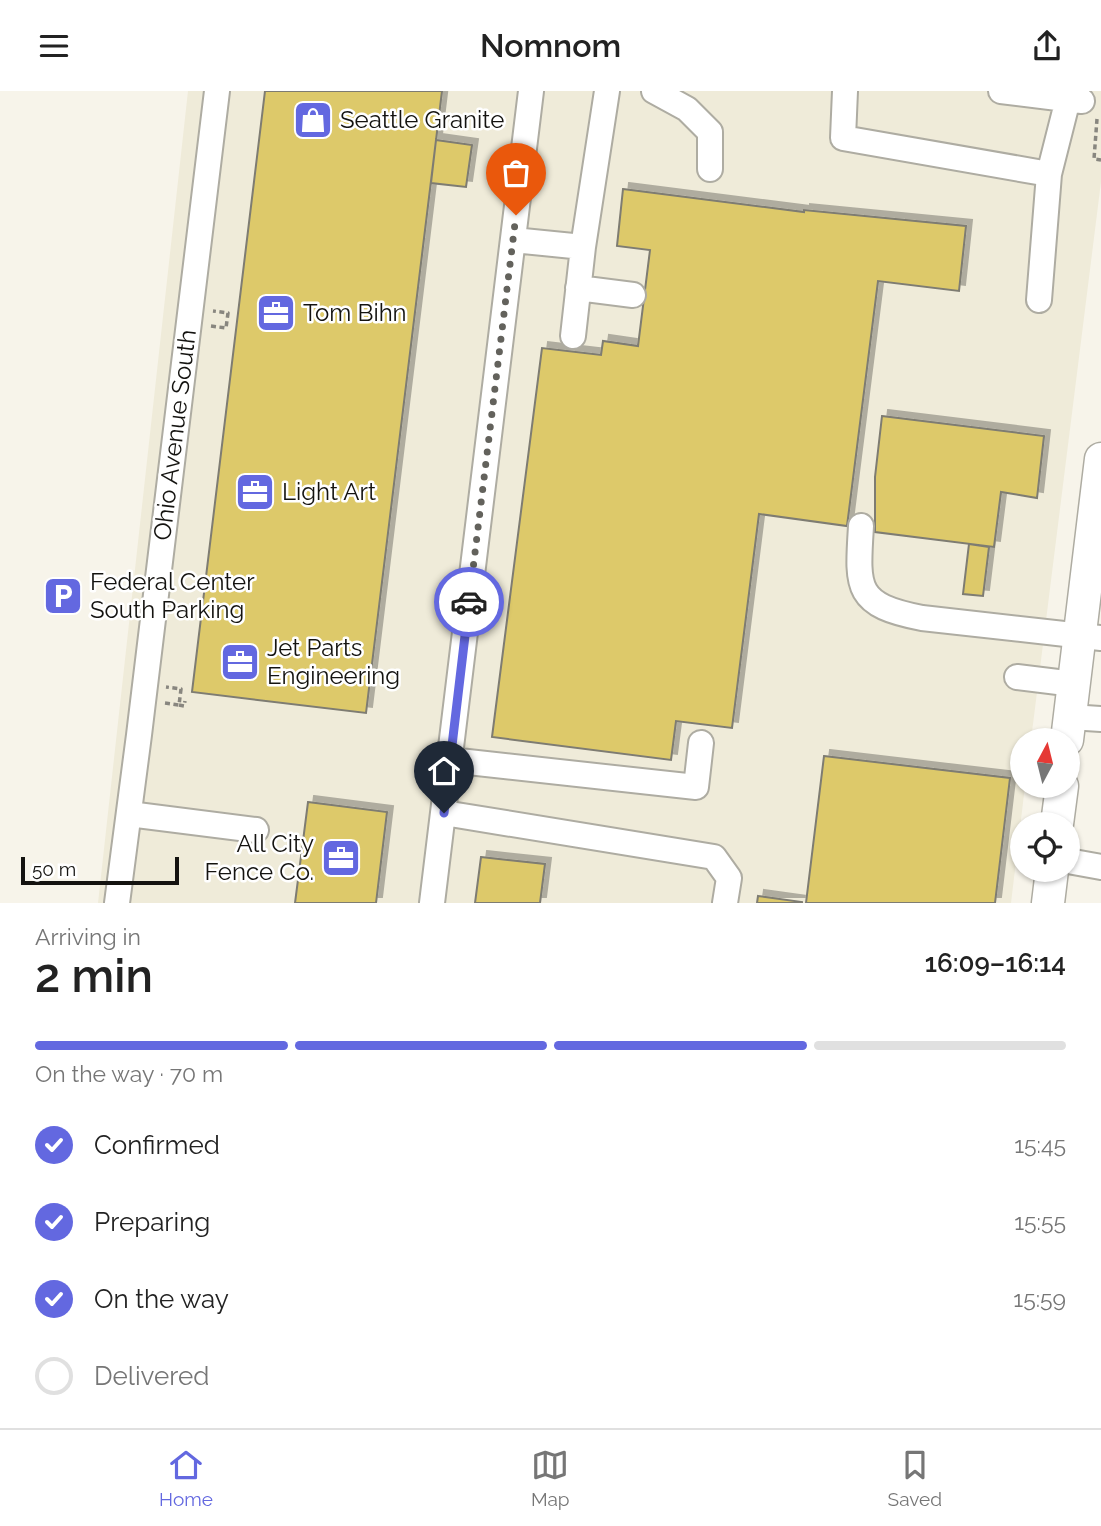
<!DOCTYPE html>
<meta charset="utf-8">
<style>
:root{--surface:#fff;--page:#f2f2f2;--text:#222;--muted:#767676;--line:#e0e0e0;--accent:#6368e0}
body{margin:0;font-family:Raleway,sans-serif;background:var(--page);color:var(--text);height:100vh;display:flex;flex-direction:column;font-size:26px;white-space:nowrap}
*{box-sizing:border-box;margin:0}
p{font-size:23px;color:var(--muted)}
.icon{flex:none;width:38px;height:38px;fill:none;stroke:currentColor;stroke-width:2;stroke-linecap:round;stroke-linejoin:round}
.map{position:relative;height:812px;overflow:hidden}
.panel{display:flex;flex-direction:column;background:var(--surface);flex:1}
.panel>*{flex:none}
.needle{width:46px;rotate:7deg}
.fabs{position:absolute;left:1010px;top:637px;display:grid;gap:14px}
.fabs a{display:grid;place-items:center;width:70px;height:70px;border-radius:50%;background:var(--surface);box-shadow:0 2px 5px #0004;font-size:35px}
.scale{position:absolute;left:21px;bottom:18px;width:158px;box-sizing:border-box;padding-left:7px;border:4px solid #141310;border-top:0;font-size:19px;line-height:24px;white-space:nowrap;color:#141310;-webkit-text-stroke:5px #fff;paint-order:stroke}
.pin{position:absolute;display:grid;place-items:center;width:60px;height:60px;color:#fff;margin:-72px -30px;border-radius:50% 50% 50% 0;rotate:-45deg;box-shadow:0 0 7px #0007}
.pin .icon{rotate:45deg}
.courier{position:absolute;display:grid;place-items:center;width:70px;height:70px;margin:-35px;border:5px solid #6368e0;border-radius:50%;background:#fff;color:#222;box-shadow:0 2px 9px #0007}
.head em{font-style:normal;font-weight:600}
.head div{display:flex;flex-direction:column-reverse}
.head{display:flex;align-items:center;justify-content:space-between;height:119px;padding:0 35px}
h1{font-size:46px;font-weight:600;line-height:52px}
.bar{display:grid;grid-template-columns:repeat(4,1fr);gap:10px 7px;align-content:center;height:84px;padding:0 35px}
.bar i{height:9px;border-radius:5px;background:var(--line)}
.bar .on{background:var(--accent)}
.bar p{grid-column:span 4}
ol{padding:0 35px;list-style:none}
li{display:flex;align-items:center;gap:21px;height:77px}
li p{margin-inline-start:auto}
li .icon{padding:7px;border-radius:50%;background:var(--accent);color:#fff;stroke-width:4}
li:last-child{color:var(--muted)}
li i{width:38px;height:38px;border:4px solid var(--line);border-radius:50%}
header{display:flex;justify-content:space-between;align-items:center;height:91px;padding:0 35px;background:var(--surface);font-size:32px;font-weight:600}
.menu{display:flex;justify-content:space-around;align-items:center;height:98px;border-top:2px solid var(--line);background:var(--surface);font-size:19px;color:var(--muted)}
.menu a{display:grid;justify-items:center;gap:4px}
.menu .on{color:var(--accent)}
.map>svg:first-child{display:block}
.built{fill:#efebd9}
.building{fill:#ddc96a;stroke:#7e7c72;stroke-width:2;filter:url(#shadow)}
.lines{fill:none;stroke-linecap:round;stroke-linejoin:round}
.minor-casing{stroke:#aeaca2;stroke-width:28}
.major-casing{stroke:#aeaca2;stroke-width:35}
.path{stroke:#88867f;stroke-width:3.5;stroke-dasharray:5 3.5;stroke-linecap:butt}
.minor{stroke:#fff;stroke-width:24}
.major{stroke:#fff;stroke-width:32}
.done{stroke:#63625c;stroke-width:7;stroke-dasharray:0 12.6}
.route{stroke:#6368e0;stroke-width:9}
.labels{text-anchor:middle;stroke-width:5;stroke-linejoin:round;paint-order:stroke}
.poi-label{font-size:24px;fill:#141310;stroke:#fff;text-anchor:start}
.street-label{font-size:24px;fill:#141310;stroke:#fff}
</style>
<header><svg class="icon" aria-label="menu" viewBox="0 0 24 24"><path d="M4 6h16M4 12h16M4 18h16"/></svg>Nomnom<svg class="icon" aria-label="share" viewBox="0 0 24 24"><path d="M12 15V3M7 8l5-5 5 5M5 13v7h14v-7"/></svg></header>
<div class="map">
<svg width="1101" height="812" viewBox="0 0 1101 812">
<defs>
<filter id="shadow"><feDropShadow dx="6" dy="-6" stdDeviation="0" flood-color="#0004"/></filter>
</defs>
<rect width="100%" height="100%" fill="#f7f4ea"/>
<path class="built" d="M 188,0 L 1101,0 L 1101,91 L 1031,649 L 1022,649 L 1022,695 L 1025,695 L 1011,812 L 98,812 Z"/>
<path class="building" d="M 265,0 L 442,0 L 366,622 L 192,601 Z
M 436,49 L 472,54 L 466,96 L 431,92 Z
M 623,98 L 804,121 L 804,119 L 966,135 L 959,200 L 878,190 L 847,435 L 759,423 L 732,637 L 676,630 L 671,669 L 492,646 L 542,257 L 601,264 L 603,250 L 638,255 L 650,159 L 617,155 Z
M 882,325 L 1044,345 L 1037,407 L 1001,401 L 994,456 L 875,441 L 875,386 Z
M 969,453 L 989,456 L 983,505 L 963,503 Z
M 824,665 L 1010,687 L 995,812 L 806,812 Z
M 308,711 L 387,721 L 376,812 L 295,812 Z
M 481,766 L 545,773 L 540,812 L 475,812 Z
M 758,805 L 802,811 L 802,812 L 757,812 Z"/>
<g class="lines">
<g class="minor-casing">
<path id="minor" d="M 654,0 L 687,18 L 710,41 L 710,78
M 845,0 L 843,47 L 1049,83 L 1068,8
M 1001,0 L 1082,10
M 513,149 L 583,156 L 573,245
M 583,156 L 607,0
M 578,197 L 633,204
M 1039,209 L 1049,83
M 861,435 C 857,498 855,514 922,527 L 1101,547
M 1017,586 L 1074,593
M 1070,626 L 1101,628
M 450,669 L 696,696 L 701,652
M 444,722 L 714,766 L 729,787 L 725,812
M 129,723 L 256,739
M 1068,770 L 1101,776
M 117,812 L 139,644 L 217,0
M 432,812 L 531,0"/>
</g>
<g class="major-casing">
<path id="major" d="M 1067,649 L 1101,368
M 1057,733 L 1062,695
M 1048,812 L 1052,779"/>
</g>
<path class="path" d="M 1097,28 L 1094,68 L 1101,69
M 211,235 L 226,237 L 228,222 L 213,220
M 165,612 L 179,614 L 181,598 L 166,596
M 179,614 L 184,615 L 185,610"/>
<use href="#minor" class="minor"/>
<use href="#major" class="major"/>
</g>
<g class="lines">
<path class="done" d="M 469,511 L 516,124"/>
<path class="route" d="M 444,722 L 469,511"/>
</g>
<defs>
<g id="shop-square" transform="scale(2.0125)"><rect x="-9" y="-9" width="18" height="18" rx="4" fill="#6368e0" stroke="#fff"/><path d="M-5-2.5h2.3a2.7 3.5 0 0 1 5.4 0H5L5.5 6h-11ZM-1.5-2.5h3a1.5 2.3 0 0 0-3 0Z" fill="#fff"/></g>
<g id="office-square" transform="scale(2.0125)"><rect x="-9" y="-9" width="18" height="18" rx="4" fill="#6368e0" stroke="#fff"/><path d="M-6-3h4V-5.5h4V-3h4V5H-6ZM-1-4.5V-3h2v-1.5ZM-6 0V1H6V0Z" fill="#fff"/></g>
<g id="parking-square" transform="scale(2.0125)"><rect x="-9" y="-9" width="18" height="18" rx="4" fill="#6368e0" stroke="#fff"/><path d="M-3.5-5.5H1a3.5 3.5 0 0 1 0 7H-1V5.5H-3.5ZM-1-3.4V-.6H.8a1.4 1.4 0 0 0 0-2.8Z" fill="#fff"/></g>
</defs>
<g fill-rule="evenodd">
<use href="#shop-square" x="313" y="29"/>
<use href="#office-square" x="276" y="222"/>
<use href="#office-square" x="255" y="401"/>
<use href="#parking-square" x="63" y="505"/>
<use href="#office-square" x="240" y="571"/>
<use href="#office-square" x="341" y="767"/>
</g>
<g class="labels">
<g class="poi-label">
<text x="340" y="37">Seattle Granite</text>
<text x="303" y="230">Tom Bihn</text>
<text x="282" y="409">Light Art</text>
<text x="90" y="499">Federal Center<tspan x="90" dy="28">South Parking</tspan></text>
<text x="267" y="565">Jet Parts<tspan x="267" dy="28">Engineering</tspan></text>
<text x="314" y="761" text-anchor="end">All City<tspan x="314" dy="28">Fence Co.</tspan></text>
</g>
<g class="street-label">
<text transform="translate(175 344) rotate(-83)" y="8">Ohio Avenue South</text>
</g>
</g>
</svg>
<div class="fabs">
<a><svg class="needle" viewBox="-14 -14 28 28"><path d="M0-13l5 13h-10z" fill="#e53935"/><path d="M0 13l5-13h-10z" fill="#767676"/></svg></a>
<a><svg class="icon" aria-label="locate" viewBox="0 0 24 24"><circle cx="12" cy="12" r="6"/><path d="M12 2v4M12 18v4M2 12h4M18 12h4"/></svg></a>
</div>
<div class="scale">50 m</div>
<div class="pin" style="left:516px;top:124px;background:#ea580c"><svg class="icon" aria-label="bag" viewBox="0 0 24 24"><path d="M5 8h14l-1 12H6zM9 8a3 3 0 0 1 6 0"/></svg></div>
<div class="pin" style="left:444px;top:722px;background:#1f2937"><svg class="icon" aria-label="home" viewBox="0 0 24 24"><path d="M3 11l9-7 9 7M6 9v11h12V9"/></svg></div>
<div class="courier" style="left:469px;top:511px"><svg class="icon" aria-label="car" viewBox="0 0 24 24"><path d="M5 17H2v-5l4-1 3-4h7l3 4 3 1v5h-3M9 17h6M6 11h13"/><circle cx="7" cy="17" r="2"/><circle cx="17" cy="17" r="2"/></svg></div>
</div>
<section class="panel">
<div class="head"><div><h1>2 min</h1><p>Arriving in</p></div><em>16:09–16:14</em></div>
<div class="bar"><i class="on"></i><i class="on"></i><i class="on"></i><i></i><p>On the way · 70 m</p></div>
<ol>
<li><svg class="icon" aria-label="check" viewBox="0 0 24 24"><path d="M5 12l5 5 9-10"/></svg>Confirmed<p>15:45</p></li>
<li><svg class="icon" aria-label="check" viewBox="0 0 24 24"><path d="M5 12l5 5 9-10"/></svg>Preparing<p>15:55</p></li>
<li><svg class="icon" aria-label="check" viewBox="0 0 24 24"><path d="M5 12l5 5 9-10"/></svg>On the way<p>15:59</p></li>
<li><i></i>Delivered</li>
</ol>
</section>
<nav class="menu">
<a class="on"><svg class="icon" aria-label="home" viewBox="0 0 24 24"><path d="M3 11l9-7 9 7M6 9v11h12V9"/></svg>Home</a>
<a><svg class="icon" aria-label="map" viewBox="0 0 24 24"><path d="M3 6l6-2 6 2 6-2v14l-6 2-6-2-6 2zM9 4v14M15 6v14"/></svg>Map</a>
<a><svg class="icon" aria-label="saved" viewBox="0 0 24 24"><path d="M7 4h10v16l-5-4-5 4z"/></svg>Saved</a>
</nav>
